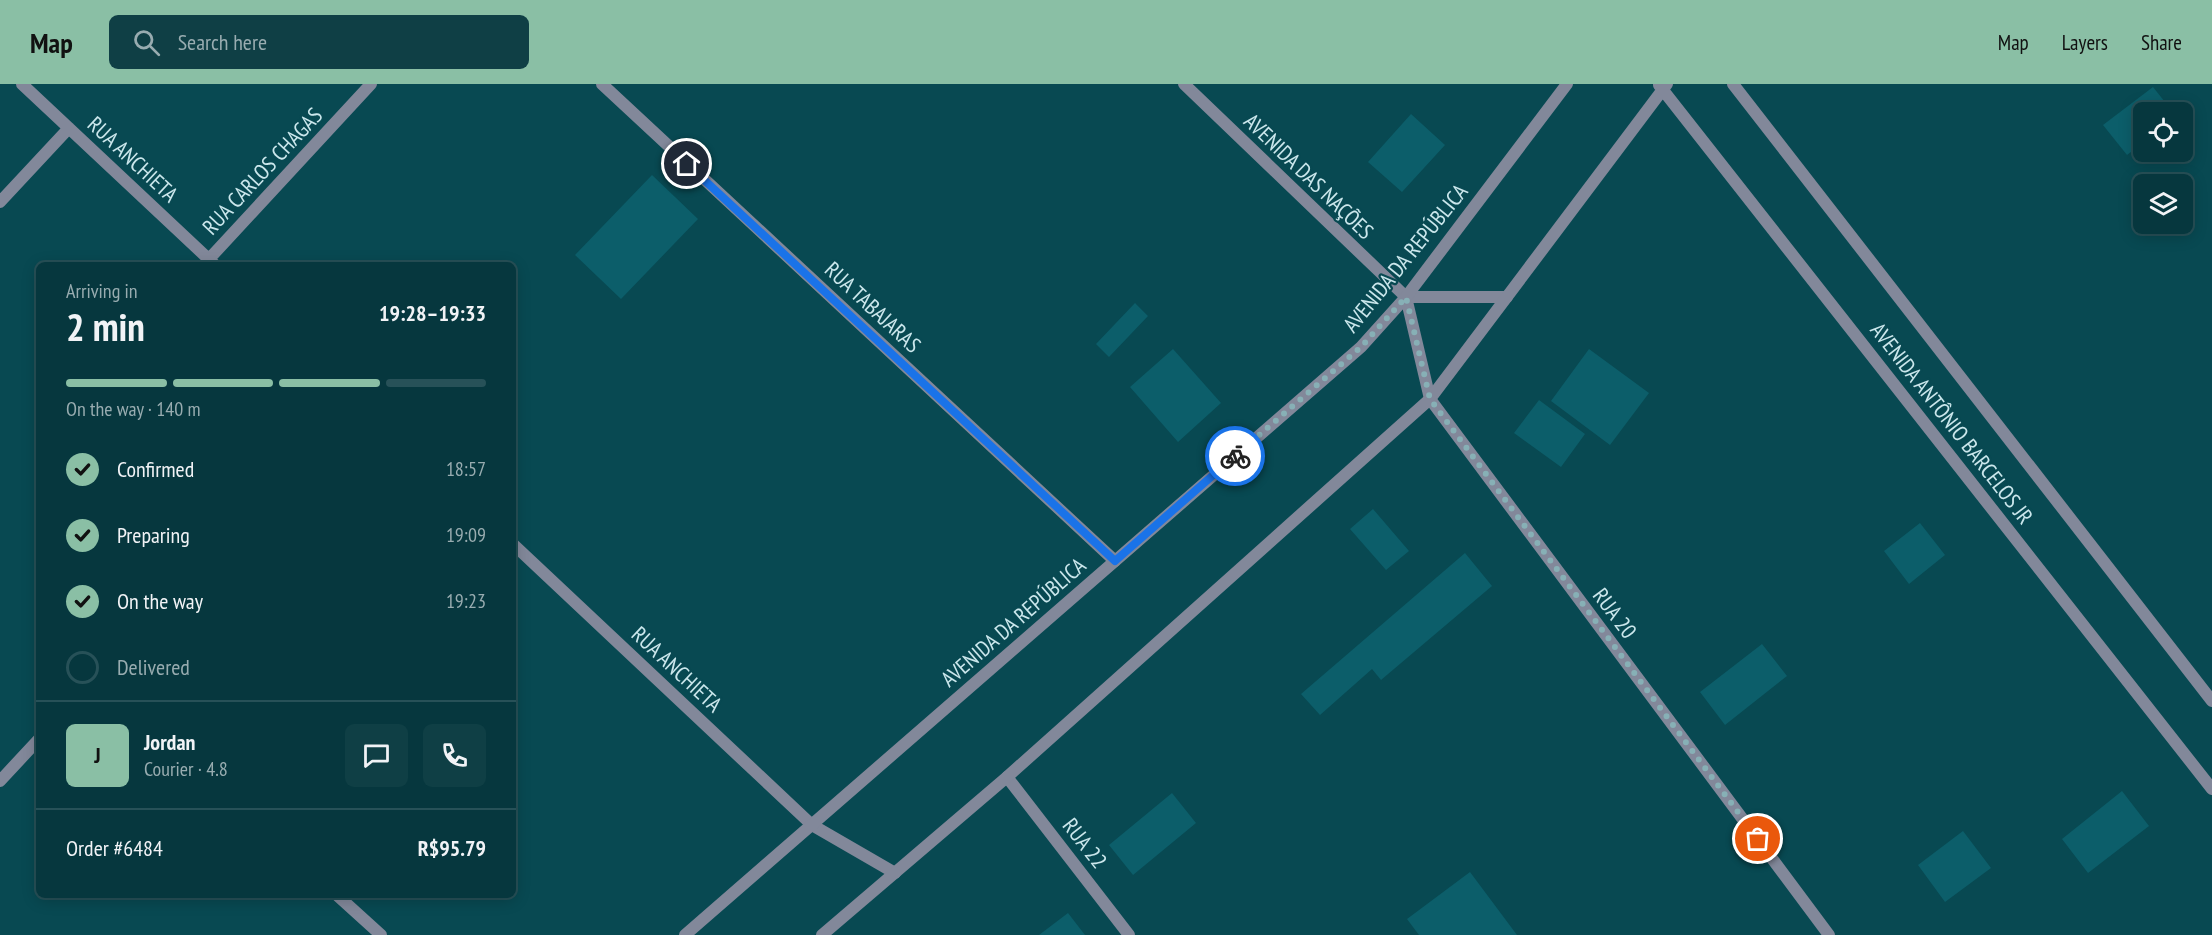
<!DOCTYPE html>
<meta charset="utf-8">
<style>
:root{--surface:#06373e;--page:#0f3f45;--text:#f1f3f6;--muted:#98acb0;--line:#275158;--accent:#8abfa5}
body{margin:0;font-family:"PT Sans Narrow",sans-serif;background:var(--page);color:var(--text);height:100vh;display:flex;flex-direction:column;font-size:22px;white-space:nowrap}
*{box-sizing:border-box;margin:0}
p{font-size:20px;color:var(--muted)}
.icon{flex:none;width:33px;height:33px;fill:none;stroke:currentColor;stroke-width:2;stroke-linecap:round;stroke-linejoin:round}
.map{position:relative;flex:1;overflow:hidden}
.details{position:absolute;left:36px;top:178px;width:480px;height:636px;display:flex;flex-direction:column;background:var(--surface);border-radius:9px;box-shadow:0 3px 15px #0003,0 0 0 2px var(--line)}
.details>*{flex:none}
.fabs{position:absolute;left:2133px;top:18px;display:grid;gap:12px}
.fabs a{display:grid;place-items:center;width:60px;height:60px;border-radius:9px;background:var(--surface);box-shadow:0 3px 15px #0003,0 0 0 2px var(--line);font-size:30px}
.pin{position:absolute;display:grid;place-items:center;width:51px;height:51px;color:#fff;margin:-26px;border:3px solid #fff;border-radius:50%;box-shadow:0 2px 6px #0007}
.courier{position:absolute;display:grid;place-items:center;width:60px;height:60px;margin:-30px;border:4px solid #1a73e8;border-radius:50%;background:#fff;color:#222;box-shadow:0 2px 8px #0007}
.overview em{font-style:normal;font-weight:700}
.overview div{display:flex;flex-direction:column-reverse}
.overview{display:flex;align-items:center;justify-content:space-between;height:102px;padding:0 30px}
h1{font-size:39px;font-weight:700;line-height:45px}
.bar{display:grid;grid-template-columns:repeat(4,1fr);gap:9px 6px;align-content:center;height:72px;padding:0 30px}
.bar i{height:8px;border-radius:4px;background:var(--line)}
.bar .active{background:var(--accent)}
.bar p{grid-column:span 4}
.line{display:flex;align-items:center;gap:15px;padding:0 30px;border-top:2px solid var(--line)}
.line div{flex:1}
.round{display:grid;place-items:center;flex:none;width:63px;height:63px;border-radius:9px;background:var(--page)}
ol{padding:0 30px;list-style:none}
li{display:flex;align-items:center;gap:18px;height:66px}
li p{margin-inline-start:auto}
li .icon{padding:6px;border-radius:50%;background:var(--accent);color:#111;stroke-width:4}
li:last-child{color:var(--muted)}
li i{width:33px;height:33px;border:3px solid var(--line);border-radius:50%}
header{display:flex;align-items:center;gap:36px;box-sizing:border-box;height:84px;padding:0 30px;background:var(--accent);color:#111}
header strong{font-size:28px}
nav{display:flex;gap:33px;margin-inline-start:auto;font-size:21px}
.search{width:420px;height:54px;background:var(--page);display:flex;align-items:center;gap:15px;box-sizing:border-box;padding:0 21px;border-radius:9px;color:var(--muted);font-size:22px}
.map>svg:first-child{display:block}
.building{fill:#0c5e6a}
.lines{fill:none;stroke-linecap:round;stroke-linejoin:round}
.minor{stroke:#82889a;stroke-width:12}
.tertiary{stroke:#82889a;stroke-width:12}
.done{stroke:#87b0b6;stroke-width:6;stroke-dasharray:0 10.8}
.route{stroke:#1a73e8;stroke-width:8}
.labels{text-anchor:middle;stroke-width:4.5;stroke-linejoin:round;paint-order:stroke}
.street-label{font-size:22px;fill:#cbe7ec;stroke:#084952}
</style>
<header>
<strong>Map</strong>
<div class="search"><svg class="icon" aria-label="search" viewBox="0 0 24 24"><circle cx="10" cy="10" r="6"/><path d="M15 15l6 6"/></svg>Search here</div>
<nav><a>Map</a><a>Layers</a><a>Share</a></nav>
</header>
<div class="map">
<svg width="2212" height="851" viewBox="0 0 2212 851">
<rect width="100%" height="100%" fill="#084952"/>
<path class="building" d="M 2153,3 L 2173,28 L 2144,28 L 2144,58 L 2127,71 L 2103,41 Z
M 1411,30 L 1445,61 L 1402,108 L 1368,78 Z
M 652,91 L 698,135 L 621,215 L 575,171 Z
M 1135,219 L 1148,232 L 1109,273 L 1096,260 Z
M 1173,265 L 1221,319 L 1178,358 L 1130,303 Z
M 1589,265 L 1649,309 L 1610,361 L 1551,317 Z
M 1539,316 L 1585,350 L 1561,383 L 1514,349 Z
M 1373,425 L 1409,467 L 1386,486 L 1350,445 Z
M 1920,439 L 1945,471 L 1909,500 L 1884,467 Z
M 1465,469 L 1492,502 L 1381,596 L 1372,585 L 1320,631 L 1301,610 Z
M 1762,560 L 1787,592 L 1725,641 L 1700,608 Z
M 2122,707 L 2149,742 L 2088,789 L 2062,755 Z
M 1172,709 L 1196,739 L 1133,791 L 1109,761 Z
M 1963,747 L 1991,784 L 1945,818 L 1918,781 Z
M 1470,788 L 1517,851 L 1419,851 L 1407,835 Z
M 1068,829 L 1085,851 L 1039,851 Z"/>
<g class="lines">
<path class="minor" d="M 22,0 L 216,182
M 602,0 L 1115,477
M 1184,0 L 1406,213
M 0,118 L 69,44
M 209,175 L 371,0
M 1406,213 L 1430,315 L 1829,851
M 1406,213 L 1507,213
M 513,460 L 812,741 L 895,789
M 1007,693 L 1129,851
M 0,697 L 39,655
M 338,812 L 381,851"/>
<path class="tertiary" d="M 1733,0 L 2212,617
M 1659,1 L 2212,705
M 685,851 L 1361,263 L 1406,213 L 1567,0
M 822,851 L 1007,693 L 1430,315 L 1667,0"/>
</g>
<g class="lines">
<path class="done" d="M 1235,372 L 1361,263 L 1406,213 L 1430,315 L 1758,755"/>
<path class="route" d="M 687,80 L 1115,477 L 1235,372"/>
</g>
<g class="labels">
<g class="street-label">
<text transform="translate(133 75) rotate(43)" y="8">RUA ANCHIETA</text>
<text transform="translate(262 87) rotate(-47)" y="8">RUA CARLOS CHAGAS</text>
<text transform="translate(1309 92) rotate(44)" y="8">AVENIDA DAS NAÇÕES</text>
<text transform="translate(1405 174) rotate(-51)" y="8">AVENIDA DA REPÚBLICA</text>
<text transform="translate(873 223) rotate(43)" y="8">RUA TABAJARAS</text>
<text transform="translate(1952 339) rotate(52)" y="8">AVENIDA ANTÔNIO BARCELOS JR</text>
<text transform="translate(1615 529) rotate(53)" y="8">RUA 20</text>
<text transform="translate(1013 538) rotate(-41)" y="8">AVENIDA DA REPÚBLICA</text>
<text transform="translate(677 585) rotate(43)" y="8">RUA ANCHIETA</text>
<text transform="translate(1085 759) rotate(52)" y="8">RUA 22</text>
</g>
</g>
</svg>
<div class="fabs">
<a><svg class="icon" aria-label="locate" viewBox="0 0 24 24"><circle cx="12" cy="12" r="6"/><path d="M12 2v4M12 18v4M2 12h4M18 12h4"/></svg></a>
<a><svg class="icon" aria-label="layers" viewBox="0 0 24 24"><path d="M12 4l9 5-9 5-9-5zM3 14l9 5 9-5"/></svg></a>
</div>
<div class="pin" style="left:1758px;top:755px;background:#ea580c"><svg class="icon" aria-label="bag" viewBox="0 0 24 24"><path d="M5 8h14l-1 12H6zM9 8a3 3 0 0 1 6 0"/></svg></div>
<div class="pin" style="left:687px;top:80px;background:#1f2937"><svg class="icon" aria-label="home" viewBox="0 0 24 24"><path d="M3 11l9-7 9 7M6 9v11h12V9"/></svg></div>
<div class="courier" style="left:1235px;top:372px"><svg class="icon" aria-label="bike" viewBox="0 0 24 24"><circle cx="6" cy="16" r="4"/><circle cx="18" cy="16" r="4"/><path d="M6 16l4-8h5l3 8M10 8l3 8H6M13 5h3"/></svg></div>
<section class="details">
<div class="overview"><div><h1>2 min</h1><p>Arriving in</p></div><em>19:28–19:33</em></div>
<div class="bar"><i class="active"></i><i class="active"></i><i class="active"></i><i></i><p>On the way · 140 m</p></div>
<ol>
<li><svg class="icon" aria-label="check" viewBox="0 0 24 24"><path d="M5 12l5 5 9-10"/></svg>Confirmed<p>18:57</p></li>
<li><svg class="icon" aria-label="check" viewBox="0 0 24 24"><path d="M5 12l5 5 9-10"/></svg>Preparing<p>19:09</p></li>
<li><svg class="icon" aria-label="check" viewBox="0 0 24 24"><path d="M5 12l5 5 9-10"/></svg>On the way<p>19:23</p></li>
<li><i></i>Delivered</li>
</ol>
<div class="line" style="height:108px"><b class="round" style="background:var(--accent);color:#111">J</b><div><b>Jordan</b><p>Courier · 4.8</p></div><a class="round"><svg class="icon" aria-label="chat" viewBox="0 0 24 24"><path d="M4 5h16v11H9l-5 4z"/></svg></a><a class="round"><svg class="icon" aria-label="phone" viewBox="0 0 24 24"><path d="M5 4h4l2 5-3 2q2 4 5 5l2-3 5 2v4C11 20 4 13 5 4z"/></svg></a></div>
<div class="line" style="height:78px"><div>Order #6484</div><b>R$95.79</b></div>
</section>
</div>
